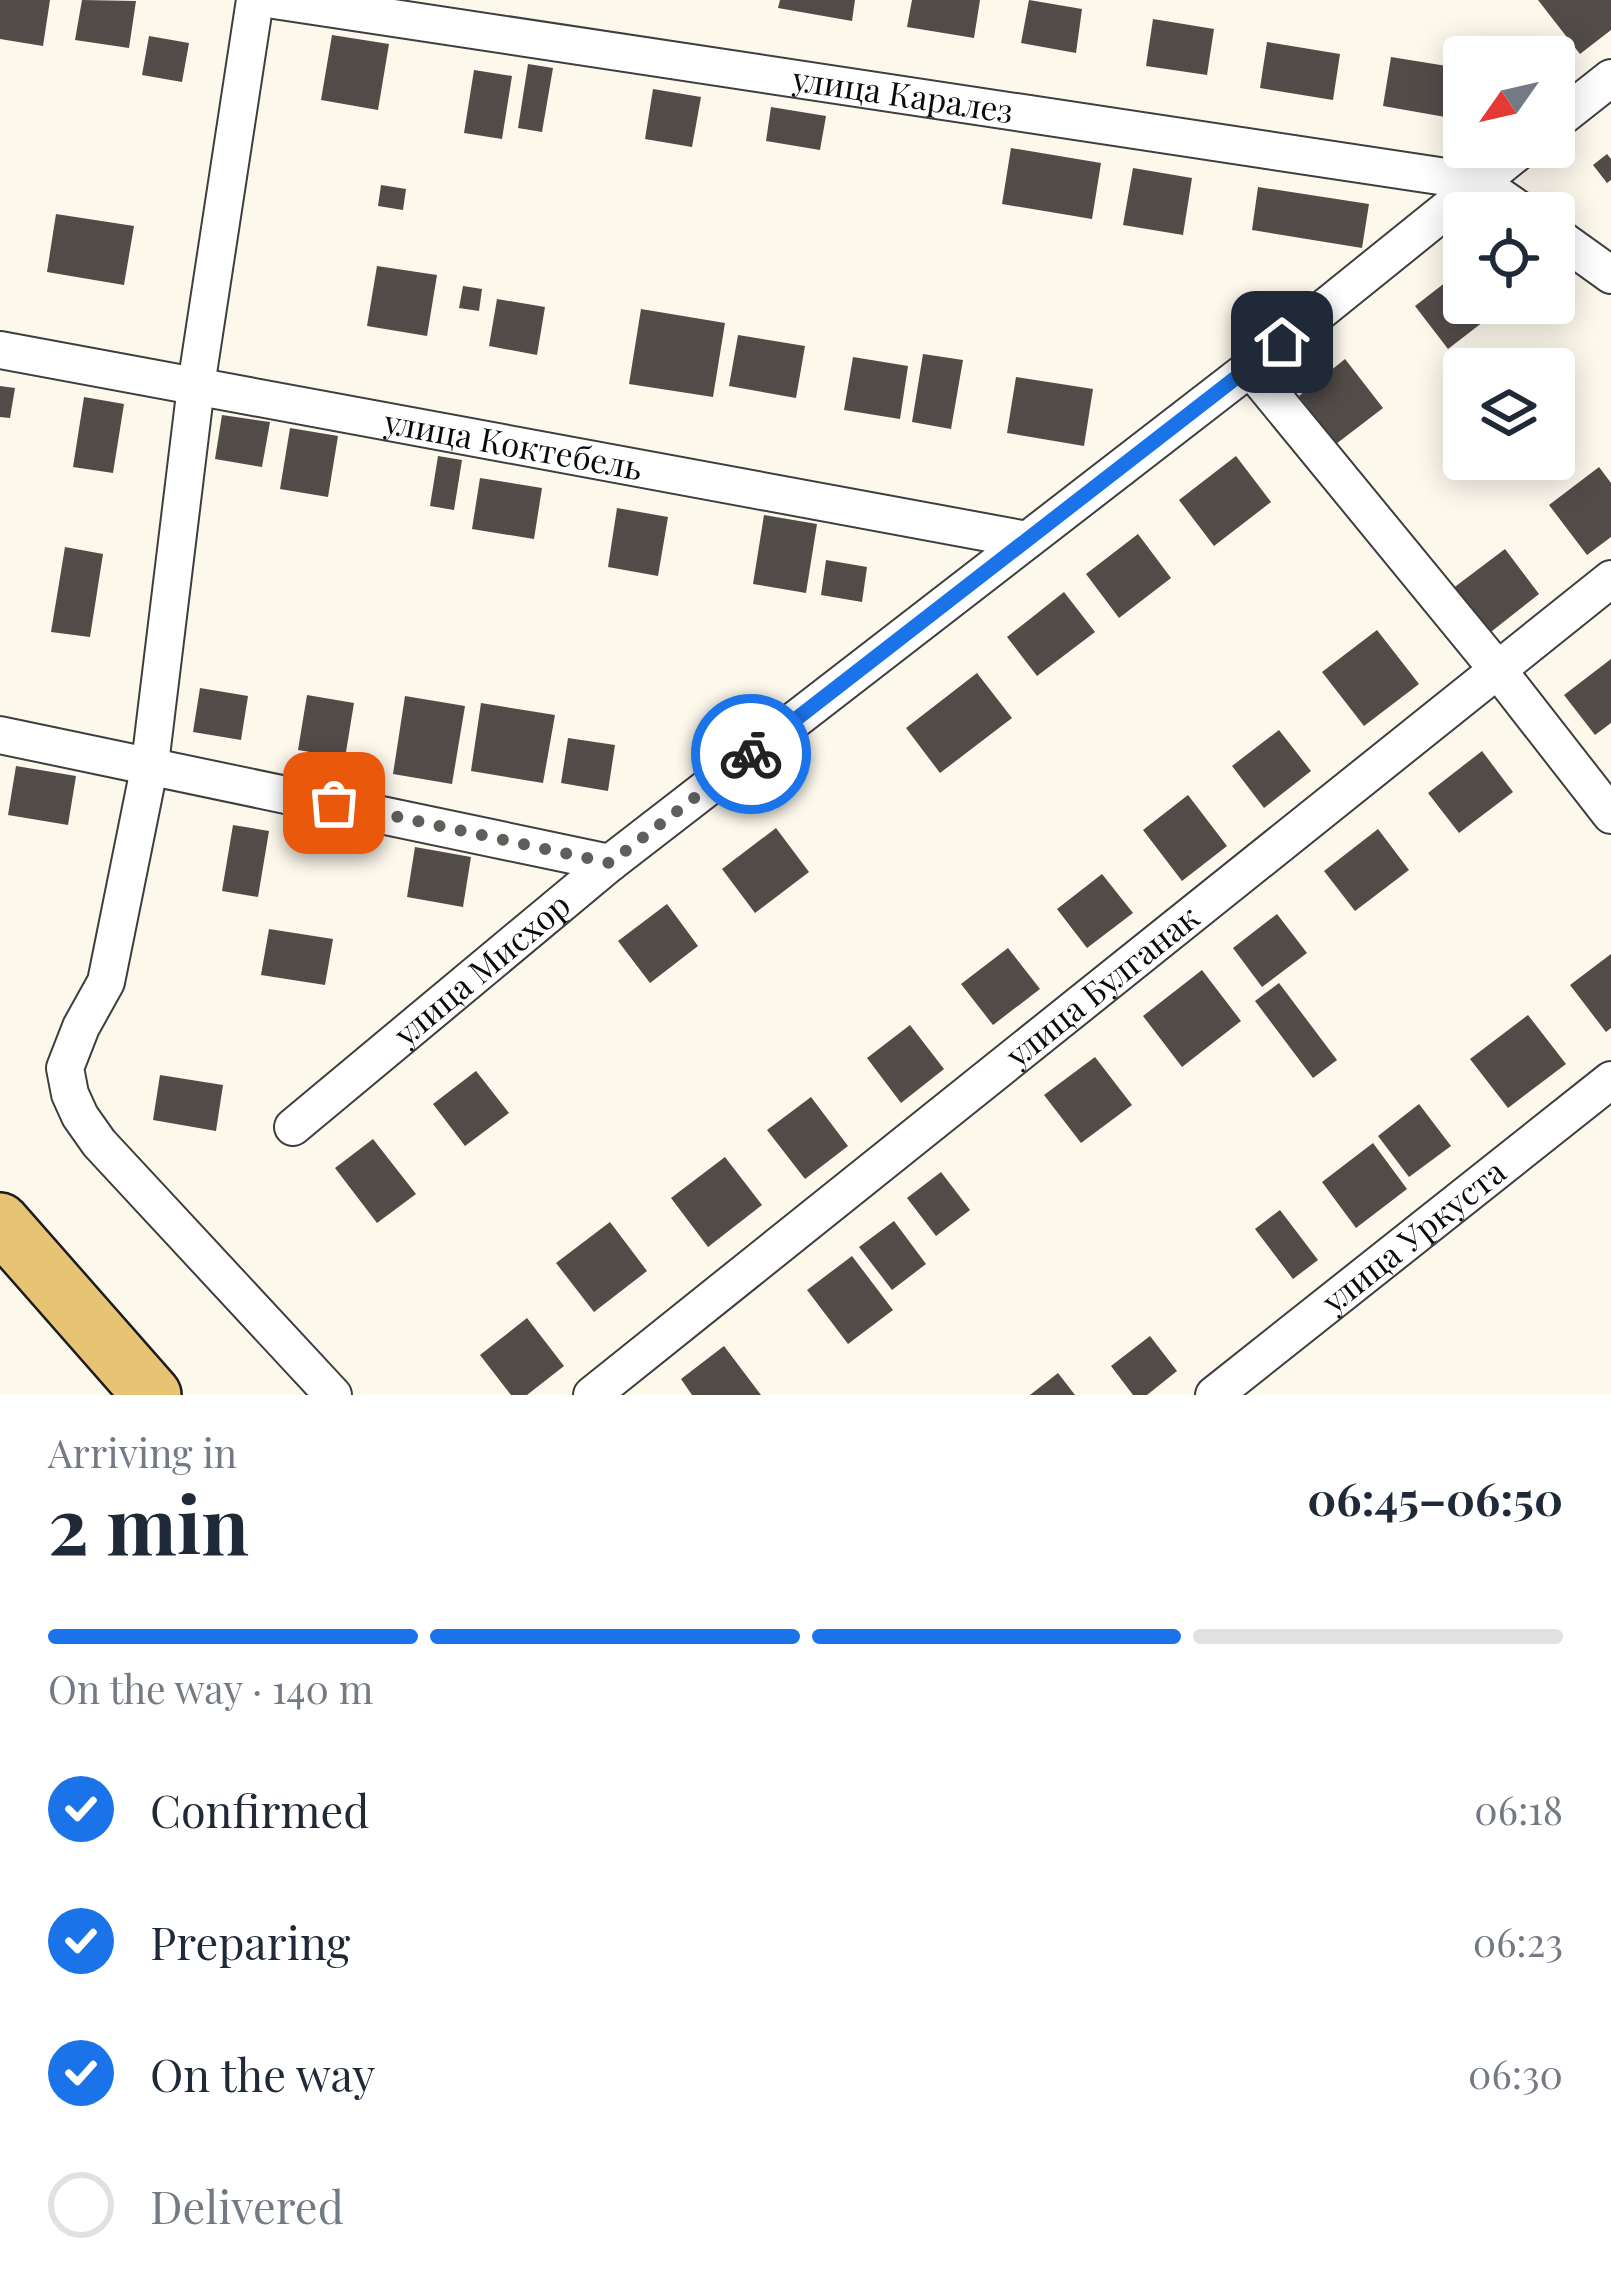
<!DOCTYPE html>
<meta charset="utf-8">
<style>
:root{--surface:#fff;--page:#f6f6f7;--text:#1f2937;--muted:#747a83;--line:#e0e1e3;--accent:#1a73e8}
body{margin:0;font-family:"Playfair Display",serif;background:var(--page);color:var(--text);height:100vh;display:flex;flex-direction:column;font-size:45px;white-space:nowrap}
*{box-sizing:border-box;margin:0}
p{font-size:39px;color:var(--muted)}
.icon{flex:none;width:66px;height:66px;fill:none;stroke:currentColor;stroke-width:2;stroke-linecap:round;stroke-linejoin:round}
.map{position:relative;height:1395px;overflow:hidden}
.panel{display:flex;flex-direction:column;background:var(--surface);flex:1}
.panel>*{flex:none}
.needle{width:78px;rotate:236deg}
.tools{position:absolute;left:1443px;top:36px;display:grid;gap:24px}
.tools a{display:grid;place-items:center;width:132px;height:132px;border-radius:12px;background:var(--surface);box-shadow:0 6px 30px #0003;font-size:60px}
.pin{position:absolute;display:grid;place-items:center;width:102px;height:102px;color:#fff;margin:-51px;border-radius:24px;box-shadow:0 6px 18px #0006}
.courier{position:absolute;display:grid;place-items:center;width:120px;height:120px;margin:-60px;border:9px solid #1a73e8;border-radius:50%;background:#fff;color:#222;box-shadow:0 3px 15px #0007}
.head em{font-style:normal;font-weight:700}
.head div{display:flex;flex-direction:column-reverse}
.head{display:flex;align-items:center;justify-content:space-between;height:204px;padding:0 48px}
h1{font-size:78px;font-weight:700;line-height:90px}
.bar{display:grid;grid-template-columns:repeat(4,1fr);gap:18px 12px;align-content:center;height:144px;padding:0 48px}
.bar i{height:15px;border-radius:9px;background:var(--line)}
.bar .selected{background:var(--accent)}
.bar p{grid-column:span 4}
ol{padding:0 48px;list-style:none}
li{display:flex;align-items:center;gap:36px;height:132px}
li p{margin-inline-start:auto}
li .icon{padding:12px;border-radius:50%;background:var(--accent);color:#fff;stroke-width:4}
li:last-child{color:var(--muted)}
li i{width:66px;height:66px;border:6px solid var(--line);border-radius:50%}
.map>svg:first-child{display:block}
.building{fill:#524c49}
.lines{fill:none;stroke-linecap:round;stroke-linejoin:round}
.street-casing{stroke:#3e3e3e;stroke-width:40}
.primary-casing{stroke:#1c1c1c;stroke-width:62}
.street{stroke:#fff;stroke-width:36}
.primary{stroke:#e6c473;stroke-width:57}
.done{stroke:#5f5e5a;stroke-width:12;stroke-dasharray:0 21.6}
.route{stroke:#1a73e8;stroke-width:15}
.labels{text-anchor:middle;stroke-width:12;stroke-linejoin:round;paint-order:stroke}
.street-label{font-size:33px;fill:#0b0b0b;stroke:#fff}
</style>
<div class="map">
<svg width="1611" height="1395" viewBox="0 0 1611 1395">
<rect width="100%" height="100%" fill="#fcf8ec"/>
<path class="building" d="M 0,0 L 50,0 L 43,46 L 0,39 Z
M 82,0 L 136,1 L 129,48 L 75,40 Z
M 780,0 L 855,0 L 852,21 L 778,8 Z
M 912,0 L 980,0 L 974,38 L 907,27 Z
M 1029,0 L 1082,9 L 1076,53 L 1021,43 Z
M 1538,0 L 1611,0 L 1611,30 L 1580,54 Z
M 1153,19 L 1214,29 L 1207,75 L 1146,66 Z
M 332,35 L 389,44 L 378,110 L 321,100 Z
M 149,36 L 189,43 L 182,82 L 142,75 Z
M 1267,42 L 1340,54 L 1333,100 L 1260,88 Z
M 1391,57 L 1459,68 L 1451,118 L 1383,106 Z
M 528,64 L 553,68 L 542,132 L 518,128 Z
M 474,70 L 512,76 L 502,139 L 464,133 Z
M 653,89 L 701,97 L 692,147 L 645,139 Z
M 771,107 L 826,116 L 820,150 L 766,141 Z
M 1011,148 L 1101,163 L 1092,219 L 1002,204 Z
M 1607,154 L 1611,159 L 1611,180 L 1607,183 L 1593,165 Z
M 1133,168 L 1192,178 L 1183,235 L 1123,225 Z
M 381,185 L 406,189 L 403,210 L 378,206 Z
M 1258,187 L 1369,204 L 1362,248 L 1252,230 Z
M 56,214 L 134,226 L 124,285 L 47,272 Z
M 377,266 L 437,275 L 427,336 L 367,326 Z
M 1464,268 L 1464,303 L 1489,303 L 1496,312 L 1448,349 L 1415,306 Z
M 463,286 L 482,289 L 479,311 L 459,308 Z
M 497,299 L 545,307 L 537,355 L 489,346 Z
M 641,309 L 725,323 L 713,397 L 629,384 Z
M 738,335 L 805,346 L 796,398 L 729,386 Z
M 923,354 L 963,360 L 951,429 L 912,422 Z
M 853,357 L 908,366 L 900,419 L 844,410 Z
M 1345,359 L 1383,408 L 1336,444 L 1299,396 Z
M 1016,377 L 1093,389 L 1084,446 L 1007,433 Z
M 0,386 L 15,388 L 10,418 L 0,417 Z
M 84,397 L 124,404 L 113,473 L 73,467 Z
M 222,415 L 270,422 L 262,467 L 215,459 Z
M 290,428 L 338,436 L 328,497 L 280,489 Z
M 438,456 L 462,460 L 454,510 L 430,506 Z
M 1236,456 L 1271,502 L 1214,546 L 1179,500 Z
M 1599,467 L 1611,483 L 1611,537 L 1587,555 L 1549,505 Z
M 480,478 L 542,488 L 534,539 L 472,529 Z
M 617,508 L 668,517 L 658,576 L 608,567 Z
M 764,515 L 817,524 L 806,593 L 753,584 Z
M 1138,534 L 1171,578 L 1119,618 L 1086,574 Z
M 65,547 L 103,554 L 90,637 L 51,632 Z
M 1505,549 L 1539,594 L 1487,635 L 1452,589 Z
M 826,560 L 867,567 L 862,602 L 821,595 Z
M 1064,592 L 1095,632 L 1037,676 L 1007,637 Z
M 1377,630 L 1419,684 L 1364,726 L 1322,672 Z
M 1611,659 L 1611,723 L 1595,735 L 1564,695 Z
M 977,673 L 1012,718 L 940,773 L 906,728 Z
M 200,688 L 248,696 L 241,740 L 193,732 Z
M 307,695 L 354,703 L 345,758 L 298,750 Z
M 405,696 L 465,706 L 452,784 L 393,774 Z
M 481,703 L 555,715 L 543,783 L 471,771 Z
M 1279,730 L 1311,771 L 1264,808 L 1232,766 Z
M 568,738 L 615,745 L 608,791 L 561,783 Z
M 1482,751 L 1513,792 L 1459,833 L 1428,793 Z
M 16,766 L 76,776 L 68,825 L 8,815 Z
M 1188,795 L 1227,846 L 1182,881 L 1143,830 Z
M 233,825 L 269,831 L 258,897 L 222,891 Z
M 776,828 L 809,872 L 755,913 L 722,869 Z
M 1378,829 L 1409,870 L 1355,911 L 1324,871 Z
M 415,847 L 471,857 L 463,907 L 407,897 Z
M 1102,874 L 1133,913 L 1087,948 L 1057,909 Z
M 667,904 L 698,946 L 650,983 L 618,941 Z
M 1277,914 L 1307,953 L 1262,987 L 1233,948 Z
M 269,929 L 333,939 L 325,985 L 261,975 Z
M 1008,948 L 1040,989 L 993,1025 L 961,984 Z
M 1611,954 L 1611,1028 L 1606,1032 L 1570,985 Z
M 1202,970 L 1241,1021 L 1182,1067 L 1143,1016 Z
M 1279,983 L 1337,1060 L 1313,1078 L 1255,1001 Z
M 1528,1015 L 1566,1064 L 1508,1108 L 1470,1059 Z
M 910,1025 L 944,1069 L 901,1103 L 867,1058 Z
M 1095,1057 L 1132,1105 L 1081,1143 L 1044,1095 Z
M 476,1071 L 509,1113 L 465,1146 L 433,1104 Z
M 160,1075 L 223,1085 L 216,1131 L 153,1120 Z
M 811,1097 L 848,1146 L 805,1179 L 767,1130 Z
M 1419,1104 L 1451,1146 L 1409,1177 L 1378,1136 Z
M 373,1139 L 416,1194 L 377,1223 L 335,1168 Z
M 1373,1143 L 1407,1189 L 1356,1228 L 1322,1182 Z
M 725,1157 L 762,1205 L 708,1247 L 671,1198 Z
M 941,1172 L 970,1210 L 936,1236 L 907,1198 Z
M 1280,1210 L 1318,1260 L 1293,1279 L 1255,1229 Z
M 894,1221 L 926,1264 L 892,1290 L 859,1247 Z
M 610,1222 L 647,1271 L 594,1312 L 556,1263 Z
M 852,1256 L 893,1310 L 848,1344 L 807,1290 Z
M 527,1318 L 564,1366 L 527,1395 L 511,1395 L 480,1355 Z
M 1150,1336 L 1177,1371 L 1147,1395 L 1133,1395 L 1111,1366 Z
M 724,1346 L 761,1395 L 692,1395 L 681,1379 Z
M 1058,1373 L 1075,1395 L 1030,1395 Z"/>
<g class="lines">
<g class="street-casing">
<g id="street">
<path d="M 255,0 L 196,386 L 150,764 L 106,982 L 81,1027 L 65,1068 L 70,1094 L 80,1116 L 99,1143 L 333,1395"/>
<path id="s1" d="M 274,0 L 1479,182 L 1524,213"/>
<path d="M 1554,123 L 1611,78"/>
<path d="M 1554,234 L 1611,275"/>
<path id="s2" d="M 0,350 L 1027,540"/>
<path d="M 1250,368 L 1497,669 L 1611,815"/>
<path d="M 0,735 L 610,863"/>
<path id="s3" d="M 293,1127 L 610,863 L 1250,368 L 1524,147"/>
<path id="s4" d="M 592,1395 L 1611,579"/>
<path id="s5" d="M 1214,1395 L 1611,1080"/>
</g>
</g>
<g class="primary-casing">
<path id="primary" d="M 0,1222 L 152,1395"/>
</g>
<use href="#street" class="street"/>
<use href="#primary" class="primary"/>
</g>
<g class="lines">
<path class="done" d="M 334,803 L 610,863 L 751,754"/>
<path class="route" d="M 751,754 L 1282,342"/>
</g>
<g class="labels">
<g class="street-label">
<text dy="12" stroke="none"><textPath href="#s1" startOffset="636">улица Каралез</textPath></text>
<text dy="12" stroke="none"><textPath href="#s2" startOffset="522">улица Коктебель</textPath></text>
<text dy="12" stroke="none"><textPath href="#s3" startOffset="246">улица Мисхор</textPath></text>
<text dy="12" stroke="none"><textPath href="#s4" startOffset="654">улица Булганак</textPath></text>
<text dy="12" stroke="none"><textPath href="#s5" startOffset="255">улица Уркуста</textPath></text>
</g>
</g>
</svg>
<div class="tools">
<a><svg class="needle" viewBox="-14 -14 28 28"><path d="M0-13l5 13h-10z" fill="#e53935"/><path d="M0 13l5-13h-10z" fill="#747a83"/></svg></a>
<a><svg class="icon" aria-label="locate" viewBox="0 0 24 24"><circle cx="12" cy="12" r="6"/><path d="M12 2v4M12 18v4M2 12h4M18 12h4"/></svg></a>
<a><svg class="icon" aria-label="layers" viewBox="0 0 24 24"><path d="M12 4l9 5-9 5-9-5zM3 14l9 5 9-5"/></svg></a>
</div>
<div class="pin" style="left:334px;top:803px;background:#ea580c"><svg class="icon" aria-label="bag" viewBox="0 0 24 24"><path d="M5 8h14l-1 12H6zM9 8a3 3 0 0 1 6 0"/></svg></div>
<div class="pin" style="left:1282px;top:342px;background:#1f2937"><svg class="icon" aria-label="home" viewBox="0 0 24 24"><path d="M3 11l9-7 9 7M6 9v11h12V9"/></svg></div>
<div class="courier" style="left:751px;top:754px"><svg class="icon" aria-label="bike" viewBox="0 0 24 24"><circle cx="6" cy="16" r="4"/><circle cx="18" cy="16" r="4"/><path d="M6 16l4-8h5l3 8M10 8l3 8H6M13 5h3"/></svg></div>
</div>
<section class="panel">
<div class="head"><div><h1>2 min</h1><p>Arriving in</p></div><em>06:45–06:50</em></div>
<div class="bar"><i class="selected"></i><i class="selected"></i><i class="selected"></i><i></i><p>On the way · 140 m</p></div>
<ol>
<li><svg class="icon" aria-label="check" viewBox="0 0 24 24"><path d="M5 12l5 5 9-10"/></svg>Confirmed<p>06:18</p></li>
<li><svg class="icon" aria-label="check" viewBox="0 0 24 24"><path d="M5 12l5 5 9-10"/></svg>Preparing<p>06:23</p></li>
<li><svg class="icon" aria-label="check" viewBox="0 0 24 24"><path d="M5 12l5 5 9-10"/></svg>On the way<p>06:30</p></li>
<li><i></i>Delivered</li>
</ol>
</section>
